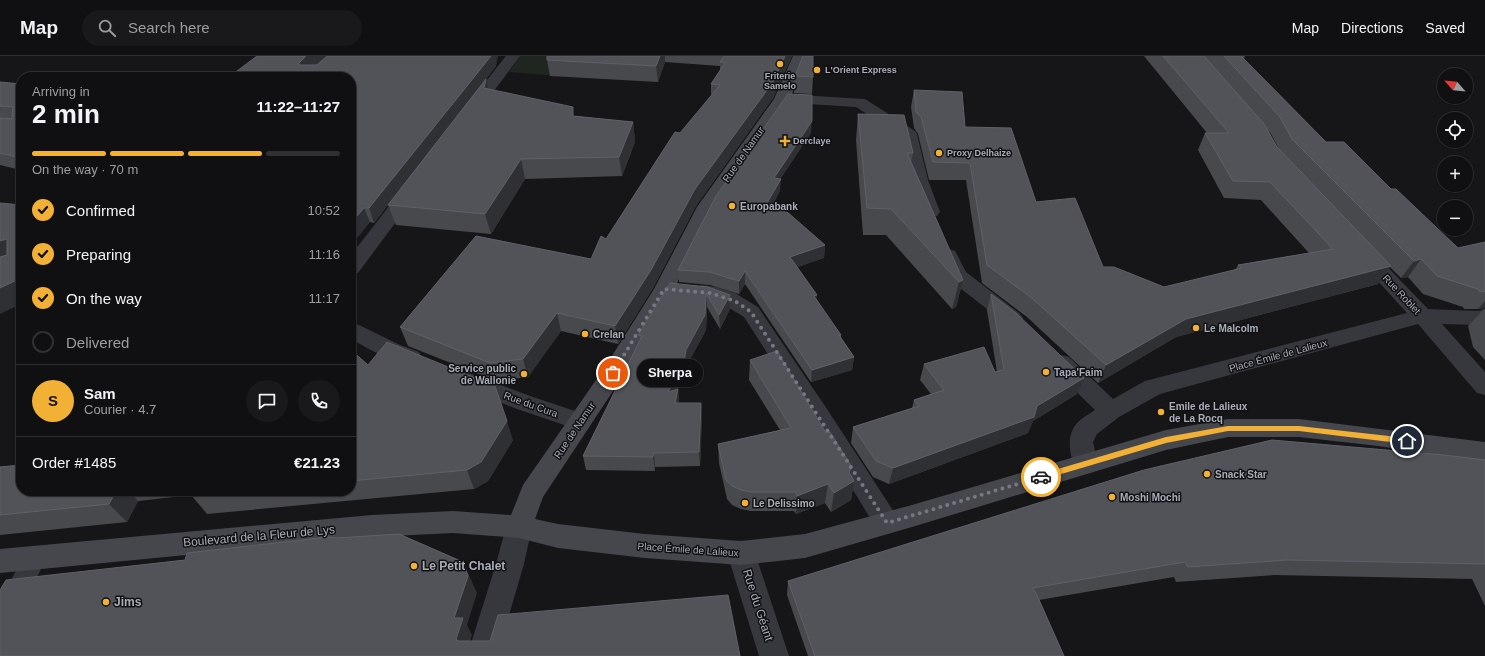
<!DOCTYPE html>
<meta charset="utf-8">
<style>
:root{--surface:#101012;--page:#19191b;--text:#f1f3f6;--muted:#9c9d9f;--line:#303032;--accent:#f2b134}
body{margin:0;font-family:Arial,sans-serif;background:var(--page);color:var(--text);height:100vh;display:flex;flex-direction:column;font-size:15px;white-space:nowrap}
*{box-sizing:border-box;margin:0}
p{font-size:13px;color:var(--muted)}
.icon{flex:none;width:22px;height:22px;fill:none;stroke:currentColor;stroke-width:2;stroke-linecap:round;stroke-linejoin:round}
.map{position:relative;flex:1;overflow:hidden}
.details{position:absolute;left:16px;top:16px;width:340px;height:424px;display:flex;flex-direction:column;background:var(--surface);border-radius:16px;box-shadow:0 1px 3px #0004,0 0 0 1px var(--line)}
.details>*{flex:none}
.needle{width:26px;rotate:297deg}
.fabs{position:absolute;left:1437px;top:12px;display:grid;gap:8px}
.fabs a{display:grid;place-items:center;width:36px;height:36px;border-radius:50%;background:var(--surface);box-shadow:0 1px 3px #0004,0 0 0 1px var(--line);font-size:20px}
.pin{position:absolute;display:grid;place-items:center;width:34px;height:34px;color:#fff;margin:-17px;border:2px solid #fff;border-radius:50%;box-shadow:0 1px 4px #0007}
.courier{position:absolute;display:grid;place-items:center;width:40px;height:40px;margin:-20px;border:3px solid #f2b134;border-radius:50%;background:#fff;color:#222;box-shadow:0 1px 5px #0007}
.bubble{position:absolute;height:28px;border-radius:14px;background:var(--surface);box-shadow:0 1px 3px #0004,0 0 0 1px var(--line);font-size:13px;font-weight:700;line-height:28px;text-align:center}
.overview em{font-style:normal;font-weight:700}
.overview div{display:flex;flex-direction:column-reverse}
.overview{display:flex;align-items:center;justify-content:space-between;height:68px;padding:0 16px}
h1{font-size:26px;font-weight:700;line-height:30px}
.bar{display:grid;grid-template-columns:repeat(4,1fr);gap:6px 4px;align-content:center;height:48px;padding:0 16px}
.bar i{height:5px;border-radius:3px;background:var(--line)}
.bar .on{background:var(--accent)}
.bar p{grid-column:span 4}
.line{display:flex;align-items:center;gap:10px;padding:0 16px;border-top:1px solid var(--line)}
.line div{flex:1}
.round{display:grid;place-items:center;flex:none;width:42px;height:42px;border-radius:21px;background:var(--page)}
ol{padding:0 16px;list-style:none}
li{display:flex;align-items:center;gap:12px;height:44px}
li p{margin-inline-start:auto}
li .icon{padding:4px;border-radius:50%;background:var(--accent);color:#111;stroke-width:4}
li:last-child{color:var(--muted)}
li i{width:22px;height:22px;border:2px solid var(--line);border-radius:50%}
header{display:flex;align-items:center;gap:24px;box-sizing:border-box;height:56px;padding:0 20px;background:var(--surface);border-bottom:1px solid var(--line)}
header strong{font-size:19px}
nav{display:flex;gap:22px;margin-inline-start:auto;font-size:14px}
.search{width:280px;height:36px;background:var(--page);display:flex;align-items:center;gap:10px;box-sizing:border-box;padding:0 14px;border-radius:22px;color:var(--muted);font-size:15px}
.map>svg:first-child{display:block}
.green{fill:#1e261f}
.lines{fill:none;stroke-linecap:round;stroke-linejoin:round}
.lane{fill:#37383d;fill-rule:evenodd}
.street{fill:#37383d;fill-rule:evenodd}
.secondary{fill:#45474d;fill-rule:evenodd}
.wall{fill:#47494d;fill-rule:evenodd}
.shaded-wall{fill:#2f3033}
.building{fill:#525359;stroke:#5f6168}
.route{fill:#f2b134}
.done{stroke:#757880;stroke-width:4;stroke-dasharray:0 7.2}
.poi-dot{fill:#f2b134;stroke:#111113;stroke-width:1.5}
.labels{text-anchor:middle;stroke-width:3;stroke-linejoin:round;paint-order:stroke}
.far-poi-label{font-size:9px;font-weight:bold;fill:#a8adb8;stroke:#111113;text-anchor:start}
.street-label{font-size:10px;fill:#a8adb8;stroke:#111113}
.poi-label{font-size:10px;font-weight:bold;fill:#a8adb8;stroke:#111113;text-anchor:start}
.near-street-label{font-size:12px;fill:#a8adb8;stroke:#111113}
.near-poi-label{font-size:12px;font-weight:bold;fill:#a8adb8;stroke:#111113;text-anchor:start}
</style>
<header>
<strong>Map</strong>
<div class="search"><svg class="icon" aria-label="search" viewBox="0 0 24 24"><circle cx="10" cy="10" r="6"/><path d="M15 15l6 6"/></svg>Search here</div>
<nav><a>Map</a><a>Directions</a><a>Saved</a></nav>
</header>
<div class="map">
<svg width="1485" height="600" viewBox="0 0 1485 600">
<rect width="100%" height="100%" fill="#161618"/>
<path class="green" d="M 520,0 L 578,0 L 557,20 L 509,16 Z"/>
<g class="lines">
<path class="lane" d="M 35,491 L 43,494 L 47,501 L 22,551 L 13,554 L 4,551 L 1,543 L 27,494 Z"/>
<path class="street" d="M 506,0 L 520,0 L 476,59 L 470,61 L 464,59 L 462,56 L 464,53 Z
M 782,38 L 865,43 L 915,75 L 917,78 L 928,124 L 940,156 L 937,160 L 931,161 L 925,160 L 922,156 L 910,124 L 901,80 L 856,51 L 777,46 L 774,43 L 777,40 Z
M 410,130 L 416,131 L 419,135 L 358,217 L 351,218 L 351,199 L 404,131 Z
M 1363,191 L 1370,193 L 1428,253 L 1478,255 L 1485,253 L 1485,267 L 1478,269 L 1442,268 L 1485,316 L 1485,339 L 1477,337 L 1418,268 L 1160,338 L 1119,361 L 1097,378 L 1093,386 L 1098,408 L 1095,415 L 1086,418 L 1077,415 C 1069,400 1065,378 1079,365 C 1084,361 1090,357 1095,354 L 1053,313 L 1050,307 L 1053,301 L 1061,299 L 1069,301 L 1113,343 L 1145,325 L 1153,323 L 1407,257 L 1356,201 L 1353,197 L 1356,193 Z
M 948,193 L 955,195 L 966,216 L 1019,257 L 1023,262 L 1019,267 L 1012,269 L 1005,267 L 951,225 L 938,199 L 941,195 Z
M 702,229 L 716,231 L 735,237 L 758,251 L 827,353 L 896,459 L 900,467 L 896,475 L 887,478 L 878,475 L 811,365 L 744,261 L 721,247 L 695,241 L 692,236 L 695,231 Z
M 351,267 L 359,269 L 398,288 L 419,296 L 422,302 L 419,308 C 400,313 368,292 351,283 Z
M 469,317 L 533,341 L 587,359 L 591,365 L 587,371 L 579,374 L 517,353 L 461,331 L 458,325 L 461,319 Z
M 519,460 L 528,463 L 532,471 L 524,508 L 497,600 L 467,600 L 496,508 L 506,471 L 510,463 Z
M 741,485 L 751,489 L 755,497 L 789,600 L 759,600 L 727,497 L 731,489 Z"/>
<path class="secondary" d="M 793,0 L 807,0 L 790,43 L 715,151 L 674,233 L 621,323 L 543,441 L 535,463 L 558,468 L 645,478 L 741,485 L 805,478 L 912,449 L 1166,374 L 1228,363 L 1299,363 L 1485,386 L 1485,406 L 1378,390 L 1299,381 L 1228,381 L 1166,394 L 912,471 L 805,502 L 741,509 L 645,502 L 558,492 L 519,482 L 453,477 L 372,481 L 0,517 L 0,493 L 372,459 L 453,455 L 511,459 L 523,429 L 605,311 L 654,233 L 697,151 L 774,43 Z"/>
</g>
<path class="wall" d="M 257,0 L 327,0 L 317,9 L 496,10 L 486,23 L 488,33 L 574,60 L 633,66 L 635,86 L 622,120 L 525,123 L 491,178 L 396,169 L 388,149 L 374,167 L 370,166 L 351,189 L 351,21 Z
M 547,0 L 792,0 L 773,42 L 696,150 L 653,232 L 618,288 L 561,275 L 528,321 L 496,325 L 408,290 L 400,271 L 591,203 L 606,183 L 680,77 L 711,40 L 711,28 L 720,14 L 720,10 L 665,6 L 658,26 L 550,20 L 547,4 Z
M 1144,0 L 1245,0 L 1244,3 L 1326,86 L 1391,133 L 1458,192 L 1485,186 L 1485,252 L 1478,253 L 1464,253 L 1463,251 L 1423,238 L 1408,221 L 1401,222 L 1390,211 L 1378,228 L 1176,281 L 1098,327 L 1027,261 L 982,227 L 966,124 L 929,124 L 918,78 L 914,72 L 911,51 L 914,34 L 965,71 L 1036,146 L 1103,211 L 1164,231 L 1235,214 L 1238,209 L 1309,197 L 1261,144 L 1224,142 L 1198,94 L 1205,77 L 1207,77 ZM 1267,73 L 1271,78 L 1280,95 L 1277,91 Z
M 795,20 L 813,21 L 812,38 L 794,37 Z
M 0,26 L 21,28 L 21,114 L 0,109 Z
M 858,58 L 913,97 L 911,106 L 963,224 L 956,251 L 952,253 L 886,179 L 863,179 L 856,84 Z
M 811,77 L 780,123 L 780,135 L 770,153 L 825,189 L 824,202 L 797,211 L 817,245 L 841,279 L 841,282 L 854,301 L 852,314 L 811,326 L 745,228 L 739,238 L 710,229 L 679,226 L 678,214 Z
M 670,227 L 730,239 L 730,253 L 720,273 L 707,251 L 706,274 L 687,309 L 685,319 L 678,333 L 679,347 L 701,347 L 702,361 L 700,410 L 655,411 L 655,415 L 586,414 L 583,400 L 639,285 L 638,279 Z
M 991,238 L 1077,338 L 1033,365 L 1028,377 L 889,428 L 873,421 L 851,387 L 853,371 L 912,352 L 914,344 L 931,338 L 920,324 L 924,308 L 997,316 L 987,254 Z
M 1484,253 L 1485,253 L 1485,304 L 1473,291 L 1468,270 Z
M 351,294 L 368,309 L 513,384 L 488,425 L 474,433 L 207,458 L 192,440 L 192,439 L 138,445 L 127,466 L 0,479 L 0,411 L 21,435 L 351,435 Z
M 750,304 L 826,377 L 852,411 L 851,419 L 854,425 L 851,444 L 831,456 L 825,447 L 796,458 L 794,455 L 751,455 L 741,453 L 732,449 L 727,443 L 719,407 L 718,388 L 780,374 L 749,324 Z
M 1485,404 L 1485,550 L 1472,523 L 1274,519 L 1176,526 L 1174,521 L 1039,544 L 1064,600 L 808,600 L 787,539 L 788,525 Z"/>
<path class="shaded-wall" d="M 306,0 L 327,0 L 304,20 L 299,9 L 299,7 Z
M 491,0 L 498,0 L 496,10 L 486,23 L 491,42 L 484,32 L 486,23 L 374,167 L 369,152 Z
M 660,0 L 665,0 L 665,6 L 658,26 L 656,10 Z
M 785,0 L 792,0 L 773,42 L 696,150 L 653,232 L 618,288 L 615,270 L 695,133 Z
M 812,65 L 811,77 L 773,134 L 774,122 Z
M 633,66 L 635,86 L 622,120 L 619,101 Z
M 521,103 L 525,123 L 491,178 L 485,158 Z
M 781,123 L 780,135 L 764,164 L 764,152 Z
M 364,152 L 370,166 L 351,189 L 351,167 Z
M 7,183 L 21,200 L 0,209 L 0,185 Z
M 825,189 L 824,202 L 789,214 L 790,201 Z
M 1421,203 L 1408,221 L 1401,222 L 1414,205 Z
M 1391,210 L 1378,228 L 1176,281 L 1098,327 L 1106,309 L 1186,263 Z
M 745,215 L 745,228 L 739,238 L 739,225 Z
M 21,222 L 21,248 L 0,258 L 0,232 Z
M 963,224 L 956,251 L 952,253 L 959,226 Z
M 706,237 L 707,251 L 706,274 L 687,309 L 685,319 L 678,333 L 679,347 L 676,361 L 668,336 L 686,294 Z
M 730,239 L 730,253 L 720,273 L 719,259 Z
M 817,239 L 816,252 L 814,240 Z
M 1485,245 L 1485,252 L 1478,253 Z
M 557,257 L 561,275 L 528,321 L 523,303 Z
M 854,301 L 852,314 L 811,326 L 812,314 Z
M 1084,322 L 1077,338 L 1033,365 L 1028,377 L 889,428 L 893,412 L 1037,350 Z
M 701,347 L 702,361 L 700,410 L 699,396 Z
M 507,365 L 513,384 L 488,425 L 474,433 L 467,414 Z
M 654,397 L 655,411 L 655,415 L 653,401 Z
M 852,411 L 849,428 L 854,425 L 851,444 L 831,456 L 834,437 Z
M 828,428 L 825,447 L 796,458 L 797,440 Z
M 116,435 L 129,435 L 138,445 L 127,466 L 109,448 Z
M 463,506 L 477,537 L 467,569 L 472,579 L 466,600 L 456,583 L 454,562 Z"/>
<path class="building" d="M 257,0 L 306,0 L 299,7 L 299,9 L 317,9 L 327,0 L 491,0 L 369,152 L 364,152 L 351,167 L 351,21 L 229,21 Z
M 547,0 L 660,0 L 656,10 L 547,4 Z
M 724,0 L 785,0 L 773,26 L 695,133 L 651,214 L 615,270 L 557,257 L 523,303 L 490,307 L 400,271 L 476,180 L 591,203 L 601,180 L 606,183 L 675,76 L 680,77 L 720,29 L 711,28 L 725,7 L 720,6 Z
M 803,0 L 813,0 L 813,21 L 795,20 Z
M 1163,0 L 1204,0 L 1264,68 L 1277,91 L 1391,210 L 1186,263 L 1106,309 L 1033,243 L 987,209 L 970,107 L 933,106 L 921,61 L 916,56 L 914,34 L 962,36 L 965,71 L 1011,72 L 1036,146 L 1075,142 L 1103,211 L 1114,211 L 1164,231 L 1242,212 L 1238,209 L 1333,193 L 1270,126 L 1233,125 L 1205,77 L 1229,77 Z
M 1224,0 L 1241,0 L 1326,86 L 1344,86 L 1391,133 L 1396,133 L 1458,192 L 1485,186 L 1485,236 L 1479,235 L 1478,233 L 1437,220 L 1421,203 L 1414,205 L 1292,83 L 1280,61 Z
M 486,23 L 484,32 L 573,51 L 573,60 L 633,66 L 619,101 L 521,103 L 485,158 L 388,149 Z
M 0,26 L 21,28 L 21,102 L 0,97 L 0,62 L 12,63 L 13,51 L 0,50 Z
M 788,38 L 812,39 L 812,65 L 774,122 L 781,123 L 764,152 L 786,155 L 825,189 L 790,201 L 817,239 L 814,240 L 841,279 L 839,279 L 854,301 L 812,314 L 745,215 L 739,225 L 710,216 L 678,214 L 716,140 Z
M 858,58 L 904,59 L 913,97 L 907,97 L 963,224 L 959,226 L 891,153 L 867,152 Z
M 0,147 L 21,149 L 21,222 L 0,232 L 0,201 L 7,199 L 7,183 L 0,185 Z
M 670,227 L 708,231 L 730,239 L 719,259 L 706,237 L 705,259 L 686,294 L 684,305 L 668,336 L 678,333 L 675,347 L 701,347 L 699,396 L 654,397 L 653,401 L 583,400 L 642,280 L 638,279 Z
M 991,238 L 1016,257 L 1084,322 L 1037,350 L 1034,361 L 893,412 L 876,405 L 853,371 L 919,350 L 914,344 L 944,334 L 924,308 L 984,291 L 995,316 L 1004,314 Z
M 387,286 L 495,330 L 507,365 L 481,406 L 467,414 L 351,425 L 351,294 L 368,309 Z
M 777,295 L 826,377 L 830,376 L 852,411 L 849,416 L 854,425 L 834,437 L 828,428 L 797,440 L 796,436 L 751,436 L 741,434 L 732,430 L 726,424 L 718,388 L 791,372 L 750,304 Z
M 1272,384 L 1444,399 L 1485,404 L 1485,508 L 1287,504 L 1188,511 L 1185,506 L 1032,532 L 1036,537 L 1064,600 L 815,600 L 788,525 L 1144,414 Z
M 21,409 L 21,435 L 116,435 L 109,448 L 0,459 L 0,411 Z
M 194,435 L 245,435 L 192,440 Z
M 399,478 L 463,506 L 468,520 L 454,562 L 463,562 L 456,583 L 458,585 L 490,585 L 498,559 L 728,539 L 740,600 L 0,600 L 0,534 L 6,524 L 185,504 L 187,497 L 328,481 L 337,482 Z"/>
<path class="route" d="M 1228,370 L 1299,370 L 1407,382 L 1410,385 L 1407,388 L 1299,375 L 1228,375 L 1166,387 L 1041,424 L 1037,421 L 1041,418 L 1166,381 Z"/>
<g class="lines">
<path class="done" d="M 613,317 L 664,233 L 710,237 L 735,245 L 751,256 L 887,467 L 1041,421"/>
</g>
<g class="poi-dot">
<circle cx="780" cy="8" r="4"/>
<circle cx="817" cy="14" r="4"/>
<path d="M783 79h4v4h4v4h-4v4h-4v-4h-4v-4h4z"/>
<circle cx="939" cy="97" r="4"/>
<circle cx="732" cy="150" r="4"/>
<circle cx="1196" cy="272" r="4"/>
<circle cx="585" cy="278" r="4"/>
<circle cx="1046" cy="316" r="4"/>
<circle cx="524" cy="318" r="4"/>
<circle cx="1161" cy="356" r="4"/>
<circle cx="1207" cy="418" r="4"/>
<circle cx="1112" cy="441" r="4"/>
<circle cx="745" cy="447" r="4"/>
<circle cx="414" cy="510" r="4"/>
<circle cx="106" cy="546" r="4"/>
</g>
<g class="labels">
<g class="far-poi-label">
<text x="825" y="17">L'Orient Express</text>
<text x="780" y="23" text-anchor="middle">Friterie<tspan x="780" dy="10">Samelo</tspan></text>
<text x="793" y="88">Derclaye</text>
<text x="947" y="100">Proxy Delhaize</text>
</g>
<g class="street-label">
<text transform="translate(743 98) rotate(-55)" y="4">Rue de Namur</text>
<text transform="translate(1402 238) rotate(47)" y="4">Rue Roblet</text>
<text transform="translate(1278 299) rotate(-15)" y="4">Place Émile de Lalieux</text>
<text transform="translate(531 348) rotate(20)" y="4">Rue du Cura</text>
<text transform="translate(574 374) rotate(-56)" y="4">Rue de Namur</text>
<text transform="translate(688 493) rotate(4)" y="4">Place Émile de Lalieux</text>
</g>
<g class="poi-label">
<text x="740" y="154">Europabank</text>
<text x="1204" y="276">Le Malcolm</text>
<text x="593" y="282">Crelan</text>
<text x="516" y="316" text-anchor="end">Service public<tspan x="516" dy="12">de Wallonie</tspan></text>
<text x="1054" y="320">Tapa'Faim</text>
<text x="1169" y="354">Emile de Lalieux<tspan x="1169" dy="12">de La Rocq</tspan></text>
<text x="1215" y="422">Snack Star</text>
<text x="1120" y="445">Moshi Mochi</text>
<text x="753" y="451">Le Delissimo</text>
</g>
<g class="near-street-label">
<text transform="translate(259 480) rotate(-5)" y="4">Boulevard de la Fleur de Lys</text>
<text transform="translate(758 549) rotate(72)" y="4">Rue du Géant</text>
</g>
<g class="near-poi-label">
<text x="422" y="514">Le Petit Chalet</text>
<text x="114" y="550">Jims</text>
</g>
</g>
</svg>
<div class="fabs">
<a><svg class="needle" viewBox="-14 -14 28 28"><path d="M0-13l5 13h-10z" fill="#e53935"/><path d="M0 13l5-13h-10z" fill="#9c9d9f"/></svg></a>
<a><svg class="icon" aria-label="locate" viewBox="0 0 24 24"><circle cx="12" cy="12" r="6"/><path d="M12 2v4M12 18v4M2 12h4M18 12h4"/></svg></a>
<a>+</a>
<a>−</a>
</div>
<div class="pin" style="left:613px;top:317px;background:#ea580c"><svg class="icon" aria-label="bag" viewBox="0 0 24 24"><path d="M5 8h14l-1 12H6zM9 8a3 3 0 0 1 6 0"/></svg></div>
<div class="pin" style="left:1407px;top:385px;background:#1f2937"><svg class="icon" aria-label="home" viewBox="0 0 24 24"><path d="M3 11l9-7 9 7M6 9v11h12V9"/></svg></div>
<div class="courier" style="left:1041px;top:421px"><svg class="icon" aria-label="car" viewBox="0 0 24 24"><path d="M5 17H2v-5l4-1 3-4h7l3 4 3 1v5h-3M9 17h6M6 11h13"/><circle cx="7" cy="17" r="2"/><circle cx="17" cy="17" r="2"/></svg></div>
<div class="bubble" style="left:637px;top:303px;width:66px">Sherpa</div>
<section class="details">
<div class="overview"><div><h1>2 min</h1><p>Arriving in</p></div><em>11:22–11:27</em></div>
<div class="bar"><i class="on"></i><i class="on"></i><i class="on"></i><i></i><p>On the way · 70 m</p></div>
<ol>
<li><svg class="icon" aria-label="check" viewBox="0 0 24 24"><path d="M5 12l5 5 9-10"/></svg>Confirmed<p>10:52</p></li>
<li><svg class="icon" aria-label="check" viewBox="0 0 24 24"><path d="M5 12l5 5 9-10"/></svg>Preparing<p>11:16</p></li>
<li><svg class="icon" aria-label="check" viewBox="0 0 24 24"><path d="M5 12l5 5 9-10"/></svg>On the way<p>11:17</p></li>
<li><i></i>Delivered</li>
</ol>
<div class="line" style="height:72px"><b class="round" style="background:var(--accent);color:#111">S</b><div><b>Sam</b><p>Courier · 4.7</p></div><a class="round"><svg class="icon" aria-label="chat" viewBox="0 0 24 24"><path d="M4 5h16v11H9l-5 4z"/></svg></a><a class="round"><svg class="icon" aria-label="phone" viewBox="0 0 24 24"><path d="M5 4h4l2 5-3 2q2 4 5 5l2-3 5 2v4C11 20 4 13 5 4z"/></svg></a></div>
<div class="line" style="height:52px"><div>Order #1485</div><b>€21.23</b></div>
</section>
</div>
